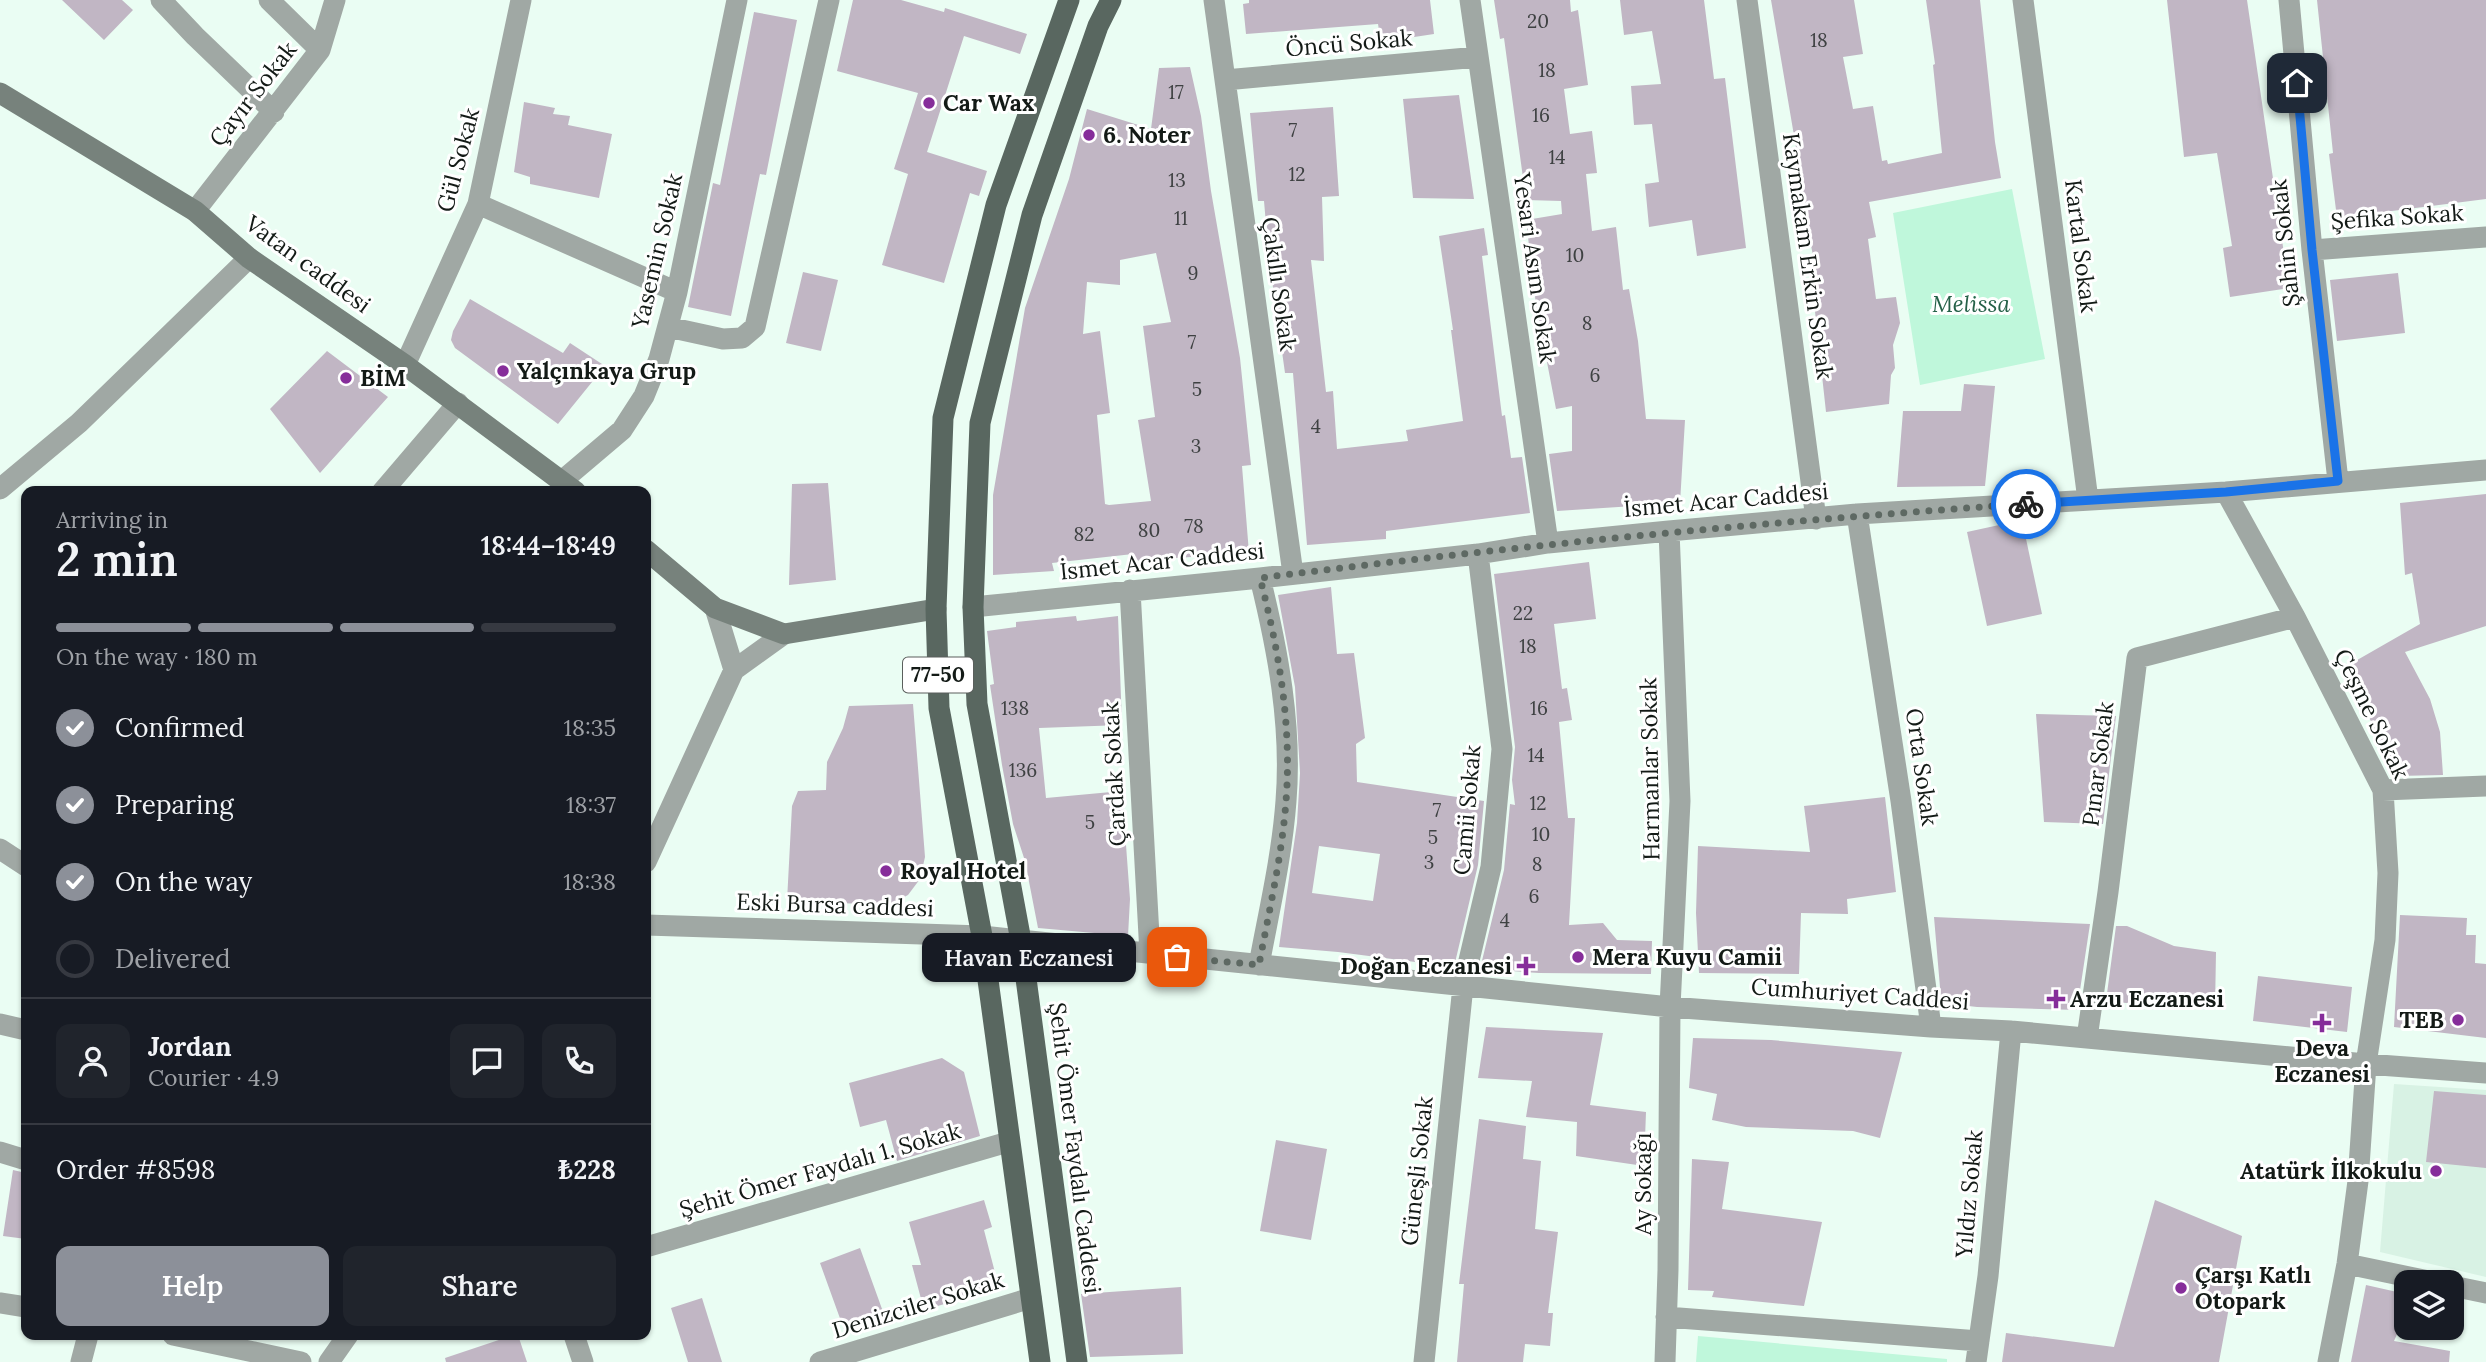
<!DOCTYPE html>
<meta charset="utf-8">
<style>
:root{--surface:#171b24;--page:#20242c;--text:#f1f3f6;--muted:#9ea1a6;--line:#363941;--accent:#8c9099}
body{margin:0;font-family:Lora,serif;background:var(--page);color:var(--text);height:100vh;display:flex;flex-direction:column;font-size:26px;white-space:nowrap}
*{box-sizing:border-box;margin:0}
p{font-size:23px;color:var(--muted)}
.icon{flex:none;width:38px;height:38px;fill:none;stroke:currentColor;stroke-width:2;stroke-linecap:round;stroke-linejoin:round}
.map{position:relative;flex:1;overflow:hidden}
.details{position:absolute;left:21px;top:486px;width:630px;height:854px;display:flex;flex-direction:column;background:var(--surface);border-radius:14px;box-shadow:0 2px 5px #0004}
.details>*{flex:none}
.fabs{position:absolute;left:2394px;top:1270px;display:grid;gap:14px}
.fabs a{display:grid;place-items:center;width:70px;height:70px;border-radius:14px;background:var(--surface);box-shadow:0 2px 5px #0004;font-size:35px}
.pin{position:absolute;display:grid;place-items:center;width:60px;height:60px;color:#fff;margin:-30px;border-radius:14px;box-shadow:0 4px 10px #0006}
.courier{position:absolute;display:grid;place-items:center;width:70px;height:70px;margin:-35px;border:5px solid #1a73e8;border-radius:50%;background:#fff;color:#222;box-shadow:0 2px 9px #0007}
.bubble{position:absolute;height:49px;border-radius:14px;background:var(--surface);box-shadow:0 2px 5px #0004;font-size:23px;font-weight:600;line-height:49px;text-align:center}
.head em{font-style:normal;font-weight:600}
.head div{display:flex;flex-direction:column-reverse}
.head{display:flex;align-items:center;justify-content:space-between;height:119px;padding:0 35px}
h1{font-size:46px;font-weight:600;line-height:52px}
.bar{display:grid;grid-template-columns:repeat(4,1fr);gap:10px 7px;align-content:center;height:84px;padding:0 35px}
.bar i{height:9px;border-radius:5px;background:var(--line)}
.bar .on{background:var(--accent)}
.bar p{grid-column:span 4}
.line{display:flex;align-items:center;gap:18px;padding:0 35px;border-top:2px solid var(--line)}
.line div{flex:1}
.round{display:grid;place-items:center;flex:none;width:74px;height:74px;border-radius:14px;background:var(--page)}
ol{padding:0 35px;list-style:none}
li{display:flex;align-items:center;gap:21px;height:77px}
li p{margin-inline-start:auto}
li .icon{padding:7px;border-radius:50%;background:var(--accent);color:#fff;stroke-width:4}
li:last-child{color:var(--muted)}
li i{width:38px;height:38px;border:4px solid var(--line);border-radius:50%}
.action{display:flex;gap:14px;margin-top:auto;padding:14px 35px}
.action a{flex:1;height:80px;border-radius:14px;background:var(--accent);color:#fff;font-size:28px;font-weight:600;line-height:80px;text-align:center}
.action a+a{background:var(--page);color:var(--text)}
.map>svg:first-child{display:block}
.built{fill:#d8f2e4}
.green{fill:#bff7db}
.building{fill:#c1b6c4;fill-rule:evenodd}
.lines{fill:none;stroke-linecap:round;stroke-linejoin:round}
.street{stroke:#a0a8a4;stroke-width:21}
.secondary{stroke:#77827c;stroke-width:21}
.primary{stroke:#596760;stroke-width:21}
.done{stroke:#5e6963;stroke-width:7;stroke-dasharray:0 12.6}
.route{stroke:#1a73e8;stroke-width:9}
.poi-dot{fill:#862d9a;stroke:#fff;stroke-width:2.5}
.labels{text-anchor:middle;stroke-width:6;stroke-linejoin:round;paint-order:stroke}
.number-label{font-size:19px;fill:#3e4142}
.shield{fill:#fff;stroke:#5a5f5c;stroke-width:2}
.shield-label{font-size:21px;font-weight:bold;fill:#131a16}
.street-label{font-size:23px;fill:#131a16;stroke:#fff}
.poi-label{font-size:23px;font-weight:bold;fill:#131a16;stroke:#fff;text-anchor:start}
.park-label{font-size:23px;font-style:italic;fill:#256148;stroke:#fff}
</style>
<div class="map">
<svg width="2486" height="1362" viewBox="0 0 2486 1362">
<rect width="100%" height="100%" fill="#eafdf3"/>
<path class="built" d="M 2394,1084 L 2486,1090 L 2486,1277 L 2380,1252 Z"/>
<path class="green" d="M 2012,189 L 2045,359 L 1920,385 L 1893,213 Z
M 1698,1336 L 1947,1359 L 1947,1362 L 1696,1362 Z"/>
<path class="building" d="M 62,0 L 122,0 L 133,10 L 104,40 Z
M 853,0 L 901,0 L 944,12 L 945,8 L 1027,34 L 1020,54 L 964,36 L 927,152 L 987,171 L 979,196 L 970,193 L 944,283 L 882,265 L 908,174 L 894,169 L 918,93 L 837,71 Z
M 1249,0 L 1430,0 L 1434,34 L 1381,42 L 1378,24 L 1246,34 L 1243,4 L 1249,3 Z
M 1494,0 L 1570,0 L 1571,12 L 1578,10 L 1588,85 L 1564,89 L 1570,134 L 1592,131 L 1597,173 L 1586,174 L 1592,231 L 1616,227 L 1623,290 L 1629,289 L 1638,341 L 1646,419 L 1685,420 L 1680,503 L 1557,511 L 1549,454 L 1572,451 L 1572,406 L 1556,409 L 1536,305 L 1526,220 L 1562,214 L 1561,201 L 1526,200 L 1504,38 L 1500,39 Z
M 1620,0 L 1704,0 L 1714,79 L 1725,78 L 1746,248 L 1697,256 L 1692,220 L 1649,227 L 1645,184 L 1659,182 L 1652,124 L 1634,125 L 1631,86 L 1661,84 L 1652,31 L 1624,35 Z
M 1771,0 L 1854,0 L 1863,54 L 1843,57 L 1853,109 L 1873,106 L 1882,161 L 1887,160 L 1888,164 L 1942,153 L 1933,65 L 1935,64 L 1926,0 L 1980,0 L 1995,142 L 2001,178 L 1869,202 L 1876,237 L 1868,239 L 1876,299 L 1896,297 L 1900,323 L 1893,345 L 1895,368 L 1891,375 L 1889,404 L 1826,412 L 1810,266 L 1815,266 L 1798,178 L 1801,177 Z
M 2167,0 L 2247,0 L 2289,288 L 2230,297 L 2223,248 L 2232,246 L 2217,153 L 2184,157 Z
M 2317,0 L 2486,0 L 2486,199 L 2337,218 L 2329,154 L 2333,153 Z
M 754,12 L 797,20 L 766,175 L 760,174 L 731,316 L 688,307 L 713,183 L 720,185 Z
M 1190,67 L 1201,116 L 1211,191 L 1240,358 L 1251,465 L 1242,466 L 1249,553 L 1133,561 L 1133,554 L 1052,563 L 1054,571 L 993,575 L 993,495 L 1025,308 L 1069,179 L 1087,109 L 1151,129 L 1159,68 ZM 1156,253 L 1171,322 L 1143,326 L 1155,417 L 1138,420 L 1151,501 L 1109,505 L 1105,504 L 1097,415 L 1110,413 L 1100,331 L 1083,334 L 1087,282 L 1120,285 L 1120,260 Z
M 1459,95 L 1474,199 L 1413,198 L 1403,99 Z
M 524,102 L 555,108 L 553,114 L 570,116 L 568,125 L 612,134 L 599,198 L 530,184 L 530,177 L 514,172 Z
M 1333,107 L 1339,196 L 1322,197 L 1324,261 L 1311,260 L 1326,392 L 1333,391 L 1337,449 L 1408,441 L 1406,430 L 1463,421 L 1451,330 L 1453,330 L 1439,236 L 1484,228 L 1488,255 L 1482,256 L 1502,416 L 1505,415 L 1511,458 L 1522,457 L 1530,513 L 1386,531 L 1386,539 L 1307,545 L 1293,373 L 1285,373 L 1269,259 L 1264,201 L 1258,201 L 1250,113 Z
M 803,272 L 838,280 L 821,351 L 786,343 Z
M 2398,273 L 2405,333 L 2337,341 L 2330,280 Z
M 470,299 L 563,353 L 570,343 L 605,366 L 558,424 L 455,348 L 451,340 L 453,331 Z
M 327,351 L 388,397 L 320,473 L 270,409 Z
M 1964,384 L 1995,386 L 1985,486 L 1897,487 L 1903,411 L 1961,411 Z
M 828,483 L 836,580 L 789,585 L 792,484 Z
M 2486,494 L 2486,626 L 2405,652 L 2430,699 L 2440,732 L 2443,775 L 2397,776 L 2345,667 L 2420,624 L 2412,573 L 2405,575 L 2400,503 Z
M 2022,520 L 2042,614 L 1987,626 L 1967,532 Z
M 1589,562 L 1596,619 L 1554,624 L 1562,689 L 1567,688 L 1572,720 L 1559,722 L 1568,818 L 1575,818 L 1569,925 L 1603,923 L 1617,940 L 1652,941 L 1651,974 L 1539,973 L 1480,969 L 1504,870 L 1510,804 L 1515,805 L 1512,780 L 1515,747 L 1494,574 Z
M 1331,587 L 1337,654 L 1354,653 L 1365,738 L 1356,744 L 1357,782 L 1484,801 L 1478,865 L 1454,967 L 1338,952 L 1279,947 L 1297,823 L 1300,773 L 1295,687 L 1278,595 ZM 1319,846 L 1380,854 L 1373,901 L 1312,893 Z
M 1076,616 L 1077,621 L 1118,616 L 1122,725 L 1039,728 L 1046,798 L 1122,791 L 1130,899 L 1128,936 L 1038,928 L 1025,861 L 1013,824 L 1002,765 L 990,685 L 994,684 L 987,631 L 1016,627 L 1016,622 Z
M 913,704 L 925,857 L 920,879 L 908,895 L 889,905 L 787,901 L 792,806 L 798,791 L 826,790 L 827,762 L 843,728 L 849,706 Z
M 2036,714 L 2116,716 L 2103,824 L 2044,822 Z
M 1885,797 L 1896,892 L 1847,899 L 1848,914 L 1801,913 L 1799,974 L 1699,973 L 1696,913 L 1698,846 L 1810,852 L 1804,806 Z
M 2400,915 L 2467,918 L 2466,935 L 2476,935 L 2475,963 L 2486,964 L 2486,1038 L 2394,1027 Z
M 1934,917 L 2090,924 L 2077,1010 L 1977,1007 L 1952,1004 L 1941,999 Z
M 2116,926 L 2127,926 L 2174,946 L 2216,952 L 2215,1009 L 2167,1007 L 2106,1001 Z
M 2258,976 L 2352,987 L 2347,1032 L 2253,1021 Z
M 1486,1027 L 1603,1033 L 1590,1105 L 1646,1112 L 1644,1166 L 1576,1156 L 1577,1122 L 1526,1117 L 1532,1081 L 1478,1078 Z
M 1693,1038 L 1771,1040 L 1902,1052 L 1880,1138 L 1853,1131 L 1746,1127 L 1712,1120 L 1717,1094 L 1689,1088 Z
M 942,1058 L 964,1072 L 980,1136 L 897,1161 L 886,1120 L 860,1127 L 849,1083 Z
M 2434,1091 L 2486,1095 L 2486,1168 L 2426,1162 Z
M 1479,1119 L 1526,1126 L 1523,1159 L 1541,1161 L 1535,1229 L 1558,1232 L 1548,1313 L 1553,1313 L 1550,1346 L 1525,1344 L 1523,1362 L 1457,1362 L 1464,1284 L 1459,1284 Z
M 1276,1140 L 1327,1149 L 1311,1240 L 1260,1231 Z
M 1692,1159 L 1729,1162 L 1722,1209 L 1822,1222 L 1804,1306 L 1712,1297 L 1714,1291 L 1688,1290 Z
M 13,1170 L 26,1173 L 26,1239 L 3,1236 Z
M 984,1200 L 992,1227 L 984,1230 L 999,1288 L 924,1310 L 912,1265 L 921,1265 L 909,1222 Z
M 2155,1200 L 2242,1236 L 2219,1362 L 2002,1362 L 2006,1333 L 2114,1347 Z
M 860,1248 L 886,1320 L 846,1335 L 820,1263 Z
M 2366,1285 L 2406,1294 L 2406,1314 L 2394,1341 L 2450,1351 L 2449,1362 L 2351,1362 Z
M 1181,1287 L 1183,1354 L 1090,1357 L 1081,1294 Z
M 702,1298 L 722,1362 L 688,1362 L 671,1308 Z
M 514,1335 L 518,1335 L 527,1362 L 446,1362 L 445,1358 Z"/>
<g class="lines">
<path class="street" d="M 161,0 L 195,36 L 274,112
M 269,0 L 320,50
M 1214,0 L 1293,574
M 1470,0 L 1548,543
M 1747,0 L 1816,519
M 2023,0 L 2088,500
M 2289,0 L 2312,250 L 2338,481
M 1225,80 L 1478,57
M 478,204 L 677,292
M 195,211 L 320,50 L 335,0
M 2312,250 L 2486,237
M 668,327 L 723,339 L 742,338 L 755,327 L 829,0
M 405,365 L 478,204 L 521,0
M 563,480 L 622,430 L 644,396 L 659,359 L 677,292 L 737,0
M 0,489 L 79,423 L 249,258
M 382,492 L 458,403
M 2226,492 L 2295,617 L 2383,790 L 2388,873 L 2385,940 L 2366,1064 L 2358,1181 L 2347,1264 L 2328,1362
M 1857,514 L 1901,801 L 1931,1027
M 1130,590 L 1150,954
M 973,607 L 1260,578 L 1478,554 L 1548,543 L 1669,531 L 1857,514 L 2226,492 L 2486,470
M 715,608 L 734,670
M 2383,790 L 2486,786
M 0,849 L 26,866
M 646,862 L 734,670 L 784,634
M 646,925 L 982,936 L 1670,1007 L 1931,1027 L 2011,1031 L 2366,1064 L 2486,1073
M 1259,965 C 1269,911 1282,856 1286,801 C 1292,726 1278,651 1260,578
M 0,1024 L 26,1030
M 2087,1038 L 2108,892 L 2137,658 L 2295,617
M 0,1152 L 26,1160
M 646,1247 L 1008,1142
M 2347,1264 L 2438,1283
M 2452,1286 L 2486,1293
M 0,1303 L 26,1307
M 1666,1317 L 1979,1341
M 173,1335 L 301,1362
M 574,1335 L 583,1362
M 81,1362 L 88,1335
M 329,1362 L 348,1335
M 820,1362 L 1031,1298
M 1424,1362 L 1463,986 L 1491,867 L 1502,749 L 1478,554
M 1665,1362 L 1668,1270 L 1670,1007 L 1680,801 L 1669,531
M 1976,1362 L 1988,1276 L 2011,1031"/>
<path class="secondary" d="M 0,93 L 195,211 L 249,258 L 405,365 L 576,492
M 646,550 L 715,608 L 784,634 L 936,609"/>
<path class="primary" d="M 1040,1362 L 982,936 L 939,708 L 936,609 L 943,418 L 996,205 L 1069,0
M 1077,1362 L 1021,941 L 977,704 L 973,607 L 980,423 L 1032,215 L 1098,26 L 1111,0"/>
</g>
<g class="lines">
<path class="done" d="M 1177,957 L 1259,965 C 1269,911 1282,856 1286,801 C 1292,726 1279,651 1260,578 C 1515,546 1770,521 2026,504"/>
<path class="route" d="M 2026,504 L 2226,492 L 2338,481 L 2312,250 L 2297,83"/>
</g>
<g class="poi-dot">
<circle cx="929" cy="103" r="7"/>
<circle cx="1089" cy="135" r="7"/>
<circle cx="503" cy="371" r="7"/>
<circle cx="346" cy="378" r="7"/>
<circle cx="886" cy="871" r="7"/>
<circle cx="1578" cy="957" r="7"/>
<path d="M1522.5 955.5h7v7h7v7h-7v7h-7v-7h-7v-7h7z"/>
<path d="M2052.5 988.5h7v7h7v7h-7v7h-7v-7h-7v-7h7z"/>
<circle cx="2458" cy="1020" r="7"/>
<path d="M2318.5 1012.5h7v7h7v7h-7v7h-7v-7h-7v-7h7z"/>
<circle cx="2436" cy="1171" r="7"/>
<circle cx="2181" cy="1288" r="7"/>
</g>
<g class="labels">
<g class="number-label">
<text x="1538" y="28">20</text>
<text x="1819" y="47">18</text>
<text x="1547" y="77">18</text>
<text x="1176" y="99">17</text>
<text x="1541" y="122">16</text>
<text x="1293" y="137">7</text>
<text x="1557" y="164">14</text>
<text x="1297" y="181">12</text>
<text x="1177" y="187">13</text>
<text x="1181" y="225">11</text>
<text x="1575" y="262">10</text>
<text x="1193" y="280">9</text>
<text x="1587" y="330">8</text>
<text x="1192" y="349">7</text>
<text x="1595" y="382">6</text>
<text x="1197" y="396">5</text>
<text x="1316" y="433">4</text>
<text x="1196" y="453">3</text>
<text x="1194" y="533">78</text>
<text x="1149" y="537">80</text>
<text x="1084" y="541">82</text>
<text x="1523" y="620">22</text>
<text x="1528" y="653">18</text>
<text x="1015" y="715">138</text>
<text x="1539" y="715">16</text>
<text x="1536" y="762">14</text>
<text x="1023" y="777">136</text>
<text x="1538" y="810">12</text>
<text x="1437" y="817">7</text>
<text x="1090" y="829">5</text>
<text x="1541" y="841">10</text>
<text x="1433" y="844">5</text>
<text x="1429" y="869">3</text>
<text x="1537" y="871">8</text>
<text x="1534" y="903">6</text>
<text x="1505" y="927">4</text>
</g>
<rect class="shield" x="903" y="657.5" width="70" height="35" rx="5"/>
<g class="shield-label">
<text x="938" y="682">77-50</text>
</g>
<g class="street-label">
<text transform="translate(1349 43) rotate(-5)" y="8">Öncü Sokak</text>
<text transform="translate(253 94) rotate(-52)" y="8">Çayır Sokak</text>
<text transform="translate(458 160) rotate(-75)" y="8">Gül Sokak</text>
<text transform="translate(2397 217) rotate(-4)" y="8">Şefika Sokak</text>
<text transform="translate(2285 243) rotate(-96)" y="8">Şahin Sokak</text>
<text transform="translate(2081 246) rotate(83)" y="8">Kartal Sokak</text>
<text transform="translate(657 251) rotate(-77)" y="8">Yasemin Sokak</text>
<text transform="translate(1808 256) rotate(82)" y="8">Kaymakam Erkin Sokak</text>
<text transform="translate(308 264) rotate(36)" y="8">Vatan caddesi</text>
<text transform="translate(1535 268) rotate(82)" y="8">Yesari Asım Sokak</text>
<text transform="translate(1279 284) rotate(82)" y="8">Çakıllı Sokak</text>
<text transform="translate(1726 500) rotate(-5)" y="8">İsmet Acar Caddesi</text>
<text transform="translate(1162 561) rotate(-6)" y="8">İsmet Acar Caddesi</text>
<text transform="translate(2372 714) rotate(64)" y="8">Çeşme Sokak</text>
<text transform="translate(2098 764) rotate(-83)" y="8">Pınar Sokak</text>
<text transform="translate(1922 767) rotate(82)" y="8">Orta Sokak</text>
<text transform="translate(1650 769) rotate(-91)" y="8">Harmanlar Sokak</text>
<text transform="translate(1114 774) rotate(-93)" y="8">Çardak Sokak</text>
<text transform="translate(1467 810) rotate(-85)" y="8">Camii Sokak</text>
<text transform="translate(835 905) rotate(2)" y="8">Eski Bursa caddesi</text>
<text transform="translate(1860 994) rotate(4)" y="8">Cumhuriyet Caddesi</text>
<text transform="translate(1075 1148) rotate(83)" y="8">Şehit Ömer Faydalı Caddesi</text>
<text transform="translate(820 1170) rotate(-16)" y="8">Şehit Ömer Faydalı 1. Sokak</text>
<text transform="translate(1417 1171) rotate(-84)" y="8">Güneşli Sokak</text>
<text transform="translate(1643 1184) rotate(-90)" y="8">Ay Sokağı</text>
<text transform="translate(1969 1194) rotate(-85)" y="8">Yıldız Sokak</text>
<text transform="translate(918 1305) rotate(-17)" y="8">Denizciler Sokak</text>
</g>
<g class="poi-label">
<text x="943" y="111">Car Wax</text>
<text x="1103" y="143">6. Noter</text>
<text x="517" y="379">Yalçınkaya Grup</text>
<text x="360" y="386">BİM</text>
<text x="900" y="879">Royal Hotel</text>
<text x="1592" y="965">Mera Kuyu Camii</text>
<text x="1512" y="974" text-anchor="end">Doğan Eczanesi</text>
<text x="2070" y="1007">Arzu Eczanesi</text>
<text x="2444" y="1028" text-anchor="end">TEB</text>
<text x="2322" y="1056" text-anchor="middle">Deva<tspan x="2322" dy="26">Eczanesi</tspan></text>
<text x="2422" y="1179" text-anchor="end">Atatürk İlkokulu</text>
<text x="2195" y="1283">Çarşı Katlı<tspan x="2195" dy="26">Otopark</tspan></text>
</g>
<g class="park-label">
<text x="1971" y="312">Melissa</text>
</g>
</g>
</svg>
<div class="fabs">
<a><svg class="icon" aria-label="layers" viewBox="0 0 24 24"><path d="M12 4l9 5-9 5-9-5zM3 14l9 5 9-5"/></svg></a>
</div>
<div class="pin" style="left:1177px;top:957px;background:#ea580c"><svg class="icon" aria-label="bag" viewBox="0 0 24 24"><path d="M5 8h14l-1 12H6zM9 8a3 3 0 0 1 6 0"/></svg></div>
<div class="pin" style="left:2297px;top:83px;background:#1f2937"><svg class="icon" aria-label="home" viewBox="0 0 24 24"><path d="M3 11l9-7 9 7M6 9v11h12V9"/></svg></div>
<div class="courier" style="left:2026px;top:504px"><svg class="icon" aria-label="bike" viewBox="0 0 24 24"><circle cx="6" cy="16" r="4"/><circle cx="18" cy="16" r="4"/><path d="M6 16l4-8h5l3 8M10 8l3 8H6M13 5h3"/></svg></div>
<div class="bubble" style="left:922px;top:933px;width:214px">Havan Eczanesi</div>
<section class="details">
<div class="head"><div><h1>2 min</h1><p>Arriving in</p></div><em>18:44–18:49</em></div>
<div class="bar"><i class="on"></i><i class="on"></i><i class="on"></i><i></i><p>On the way · 180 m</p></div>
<ol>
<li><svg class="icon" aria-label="check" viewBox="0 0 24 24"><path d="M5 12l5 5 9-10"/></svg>Confirmed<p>18:35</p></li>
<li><svg class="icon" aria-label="check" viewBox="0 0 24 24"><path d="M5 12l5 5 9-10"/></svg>Preparing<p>18:37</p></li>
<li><svg class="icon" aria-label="check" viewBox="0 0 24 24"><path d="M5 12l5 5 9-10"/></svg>On the way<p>18:38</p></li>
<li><i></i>Delivered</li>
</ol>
<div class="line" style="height:126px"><a class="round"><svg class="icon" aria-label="person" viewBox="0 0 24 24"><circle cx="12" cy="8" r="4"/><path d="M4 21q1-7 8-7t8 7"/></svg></a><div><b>Jordan</b><p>Courier · 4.9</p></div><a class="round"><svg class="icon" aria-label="chat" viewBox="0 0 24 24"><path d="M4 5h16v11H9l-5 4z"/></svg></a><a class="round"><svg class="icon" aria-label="phone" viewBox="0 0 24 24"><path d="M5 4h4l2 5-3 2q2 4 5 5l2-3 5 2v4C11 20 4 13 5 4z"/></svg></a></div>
<div class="line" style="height:91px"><div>Order #8598</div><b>₺228</b></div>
<div class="action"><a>Help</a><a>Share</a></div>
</section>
</div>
